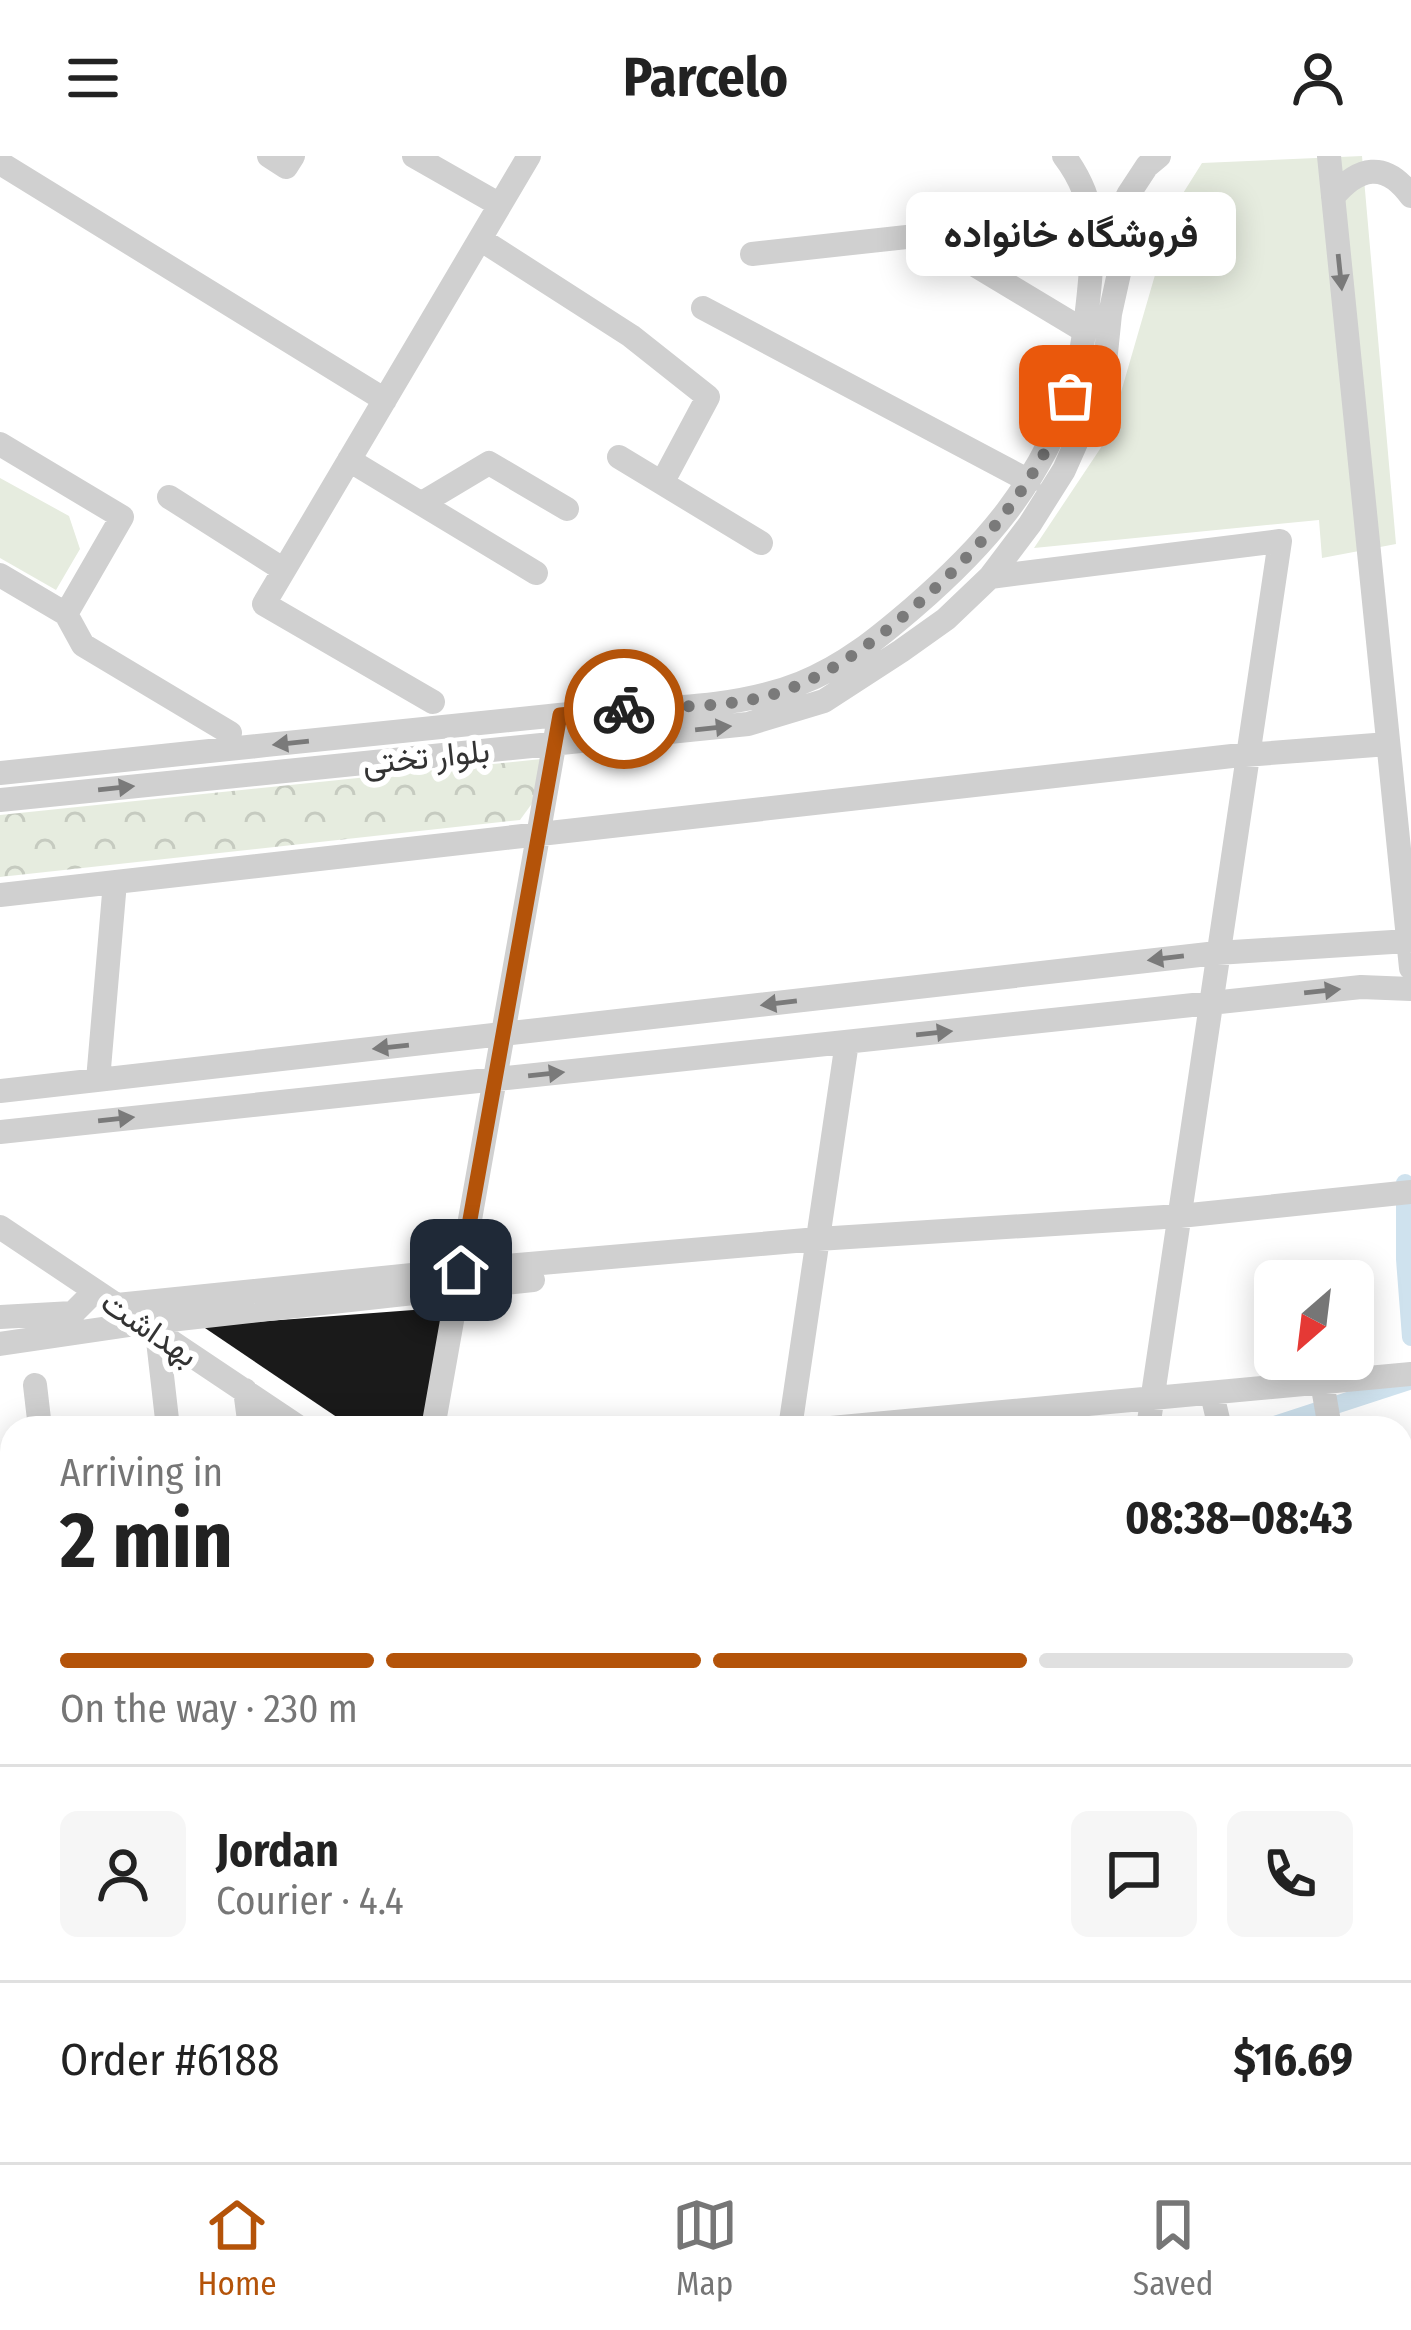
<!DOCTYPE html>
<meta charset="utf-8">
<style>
:root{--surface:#fff;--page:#f6f6f6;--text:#222;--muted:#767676;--line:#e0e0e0;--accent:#b45309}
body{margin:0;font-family:"Fira Sans Condensed",Vazirmatn,sans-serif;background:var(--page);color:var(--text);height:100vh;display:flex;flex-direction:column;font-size:45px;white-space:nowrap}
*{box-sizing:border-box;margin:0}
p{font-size:39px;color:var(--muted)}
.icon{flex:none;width:66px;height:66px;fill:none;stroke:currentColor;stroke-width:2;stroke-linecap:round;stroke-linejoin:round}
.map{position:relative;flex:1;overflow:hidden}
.details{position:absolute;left:0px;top:1260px;width:1413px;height:747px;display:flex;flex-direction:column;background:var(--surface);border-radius:36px 36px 0 0;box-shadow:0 6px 30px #0003}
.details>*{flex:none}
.needle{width:78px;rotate:208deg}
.tools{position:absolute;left:1254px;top:1104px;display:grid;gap:24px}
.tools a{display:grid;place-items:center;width:120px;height:120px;border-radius:18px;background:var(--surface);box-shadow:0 6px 30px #0003;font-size:60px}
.pin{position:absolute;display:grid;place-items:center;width:102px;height:102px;color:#fff;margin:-51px;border-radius:24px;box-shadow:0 6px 18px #0006}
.courier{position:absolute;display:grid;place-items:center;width:120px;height:120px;margin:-60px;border:9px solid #b45309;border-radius:50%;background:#fff;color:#222;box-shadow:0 3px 15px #0007}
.bubble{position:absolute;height:84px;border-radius:18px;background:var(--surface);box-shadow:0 6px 30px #0003;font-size:39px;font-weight:700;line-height:84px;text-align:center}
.head em{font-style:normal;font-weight:700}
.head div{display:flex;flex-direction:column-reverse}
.head{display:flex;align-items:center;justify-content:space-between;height:204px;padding:0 60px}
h1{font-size:78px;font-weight:700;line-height:90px}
.bar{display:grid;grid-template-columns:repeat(4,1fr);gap:18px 12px;align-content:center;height:144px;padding:0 60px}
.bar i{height:15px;border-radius:9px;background:var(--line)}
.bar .selected{background:var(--accent)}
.bar p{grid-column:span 4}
.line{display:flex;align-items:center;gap:30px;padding:0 60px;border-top:3px solid var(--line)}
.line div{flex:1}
.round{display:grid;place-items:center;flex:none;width:126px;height:126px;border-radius:18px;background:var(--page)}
header{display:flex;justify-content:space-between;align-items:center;height:156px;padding:0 60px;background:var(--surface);font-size:54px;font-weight:700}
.tabs{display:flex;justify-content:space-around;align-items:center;height:168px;border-top:3px solid var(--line);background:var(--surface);font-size:33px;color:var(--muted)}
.tabs a{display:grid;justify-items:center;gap:6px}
.tabs .selected{color:var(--accent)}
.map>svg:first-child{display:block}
.forest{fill:url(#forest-crowns)}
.park{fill:#e6ecdf}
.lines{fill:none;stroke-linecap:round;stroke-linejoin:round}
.canal{stroke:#cfe2ee;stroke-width:18}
.building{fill:#1a1a1a}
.minor{stroke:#d0d0d0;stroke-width:24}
.oneway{fill:#7a7a7a}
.done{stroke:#7a7a7a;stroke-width:12;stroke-dasharray:0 21.6}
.route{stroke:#b45309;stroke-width:15}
.labels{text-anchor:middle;stroke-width:12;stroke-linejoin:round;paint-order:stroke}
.street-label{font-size:33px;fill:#333;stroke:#fff}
</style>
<header><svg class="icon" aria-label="menu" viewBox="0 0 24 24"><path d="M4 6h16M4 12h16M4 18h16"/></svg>Parcelo<svg class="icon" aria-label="person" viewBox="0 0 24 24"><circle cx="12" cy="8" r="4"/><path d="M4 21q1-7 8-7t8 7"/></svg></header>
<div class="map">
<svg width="1411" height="2006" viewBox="0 0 1411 2006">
<defs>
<pattern id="forest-crowns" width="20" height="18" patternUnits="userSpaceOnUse" patternTransform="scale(3)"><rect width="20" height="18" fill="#e6ecdf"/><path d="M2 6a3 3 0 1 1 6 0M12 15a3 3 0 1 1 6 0" fill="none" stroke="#c6cbc0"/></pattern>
</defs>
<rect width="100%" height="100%" fill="#fff"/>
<path class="forest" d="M 551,602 L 544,631 L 520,664 L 0,721 L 0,659 Z"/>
<path class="park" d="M 1362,0 L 1396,388 L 1322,402 L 1319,364 L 1034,392 L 1108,281 L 1175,50 L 1202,7 Z
M 0,322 L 69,360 L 80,393 L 56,434 L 0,402 Z"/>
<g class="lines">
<path class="canal" d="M 1405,1027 L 1405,1103 L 1411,1181
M 1265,1272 L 1409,1225"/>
</g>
<path class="building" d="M 453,1151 L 424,1272 L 353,1272 L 202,1170 Z"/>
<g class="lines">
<path class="minor" d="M 269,0 L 286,11 L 293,0
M 414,0 L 500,49
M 1329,0 L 1411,812
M 0,7 L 385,244
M 1333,41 C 1358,11 1385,4 1411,40
M 480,83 L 631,180 L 708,241 L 662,327 L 761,387
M 752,98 L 925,79 L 1083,174
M 703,152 L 1029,325
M 0,288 L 122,361 L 66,458
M 619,301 L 662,327
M 349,304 L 536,417
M 169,341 L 284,414
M 422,347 L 489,307 L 567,353
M 0,419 L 66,458 L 83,489 L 230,577
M 990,421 L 1280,385 L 1148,1272
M 433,546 L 264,448 L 529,0
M 0,617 C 186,598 373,577 559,559 C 638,551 727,557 801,527 C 844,510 878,482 913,452 C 986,389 1038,329 1071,236 C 1084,202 1093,112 1092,75 C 1092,48 1080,21 1064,0
M 0,644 L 748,568 L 824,545 L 901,495 L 946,463 L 990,421 L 1030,368 L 1064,314 L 1103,226 L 1110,158 L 1127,81 L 1128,39 L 1147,10 L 1159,0
M 0,739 L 1232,600 L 1388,588
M 98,924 L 115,726
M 0,935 L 1217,797 L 1408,785
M 0,976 L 1361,831 L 1411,833
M 0,1071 L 300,1272
M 117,1149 L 461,1114 L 818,1083 L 1180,1060 L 1411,1036
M 0,1161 L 73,1157 L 95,1135
M 157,1176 L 168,1272
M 0,1188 L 143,1167 L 533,1124
M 1322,1226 L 1330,1272
M 35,1229 L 40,1272
M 245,1234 L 250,1272
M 1212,1238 L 1220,1272
M 433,1272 L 557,573
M 790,1272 L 847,886
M 831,1272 L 1411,1218
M 1401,1381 L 1411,1379
M 1401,1545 L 1411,1543
M 0,1549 L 12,1548
M 1401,1640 L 1411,1638
M 1401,1806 L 1411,1806
M 0,1951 L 12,1949
M 196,1995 L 198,2006
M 839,1995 L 840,2006
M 974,1995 L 976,2006
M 1085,1995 L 1086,2006
M 1269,1995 L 1272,2006
M 585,1999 L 610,1995
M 360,2006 L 427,1995"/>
</g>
<defs><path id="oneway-solid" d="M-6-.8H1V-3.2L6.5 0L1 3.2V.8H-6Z" transform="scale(3)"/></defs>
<g class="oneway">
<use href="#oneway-solid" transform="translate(1340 116) rotate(84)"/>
<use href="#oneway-solid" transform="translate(713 572) rotate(-6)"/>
<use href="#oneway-solid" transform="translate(291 587) rotate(174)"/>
<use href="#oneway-solid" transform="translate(116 632) rotate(-6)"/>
<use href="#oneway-solid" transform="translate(1166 802) rotate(173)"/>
<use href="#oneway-solid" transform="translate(1322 835) rotate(-6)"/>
<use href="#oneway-solid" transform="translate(779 847) rotate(173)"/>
<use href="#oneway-solid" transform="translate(934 877) rotate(-6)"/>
<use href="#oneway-solid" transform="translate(391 891) rotate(174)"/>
<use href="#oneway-solid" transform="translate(546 918) rotate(-6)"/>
<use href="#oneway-solid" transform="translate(116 963) rotate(-6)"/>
</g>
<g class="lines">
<path class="done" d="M 624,553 C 671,550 725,552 771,539 C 825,523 870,489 912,453 C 982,392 1038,328 1070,240"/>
<path class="route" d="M 461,1114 L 560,559 L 624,553"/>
</g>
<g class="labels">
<g class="street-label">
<text transform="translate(426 600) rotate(-6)" y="12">بلوار تختی</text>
<text transform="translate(150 1172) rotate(34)" y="12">بهداشت</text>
</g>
</g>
</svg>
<div class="tools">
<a><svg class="needle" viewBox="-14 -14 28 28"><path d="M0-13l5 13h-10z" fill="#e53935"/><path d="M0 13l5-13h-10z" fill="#767676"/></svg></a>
</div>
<div class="pin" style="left:1070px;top:240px;background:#ea580c"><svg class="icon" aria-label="bag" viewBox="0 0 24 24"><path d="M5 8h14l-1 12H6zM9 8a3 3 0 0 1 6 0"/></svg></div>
<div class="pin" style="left:461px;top:1114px;background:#1f2937"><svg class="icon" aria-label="home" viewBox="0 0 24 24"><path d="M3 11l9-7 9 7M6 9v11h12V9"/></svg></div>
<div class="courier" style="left:624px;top:553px"><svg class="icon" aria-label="bike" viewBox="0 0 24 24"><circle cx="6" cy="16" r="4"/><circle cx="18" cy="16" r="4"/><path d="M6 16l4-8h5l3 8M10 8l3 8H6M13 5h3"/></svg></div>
<div class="bubble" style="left:906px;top:36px;width:330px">فروشگاه خانواده</div>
<section class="details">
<div class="head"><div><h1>2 min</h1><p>Arriving in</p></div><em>08:38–08:43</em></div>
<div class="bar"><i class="selected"></i><i class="selected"></i><i class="selected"></i><i></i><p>On the way · 230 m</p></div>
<div class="line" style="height:216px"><a class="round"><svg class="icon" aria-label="person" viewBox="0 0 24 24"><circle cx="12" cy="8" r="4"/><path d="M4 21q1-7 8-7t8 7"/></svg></a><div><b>Jordan</b><p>Courier · 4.4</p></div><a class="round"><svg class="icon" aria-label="chat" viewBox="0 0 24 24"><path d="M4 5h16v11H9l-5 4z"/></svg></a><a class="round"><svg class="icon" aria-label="phone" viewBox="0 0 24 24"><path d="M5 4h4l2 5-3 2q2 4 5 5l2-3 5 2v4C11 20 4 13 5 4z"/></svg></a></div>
<div class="line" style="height:156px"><div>Order #6188</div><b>$16.69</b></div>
</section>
</div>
<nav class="tabs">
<a class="selected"><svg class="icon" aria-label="home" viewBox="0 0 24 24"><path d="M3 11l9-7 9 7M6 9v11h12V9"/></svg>Home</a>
<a><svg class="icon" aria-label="map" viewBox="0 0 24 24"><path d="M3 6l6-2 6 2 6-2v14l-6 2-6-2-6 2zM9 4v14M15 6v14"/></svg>Map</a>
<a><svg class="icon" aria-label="saved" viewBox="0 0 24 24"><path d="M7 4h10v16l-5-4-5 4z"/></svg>Saved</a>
</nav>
